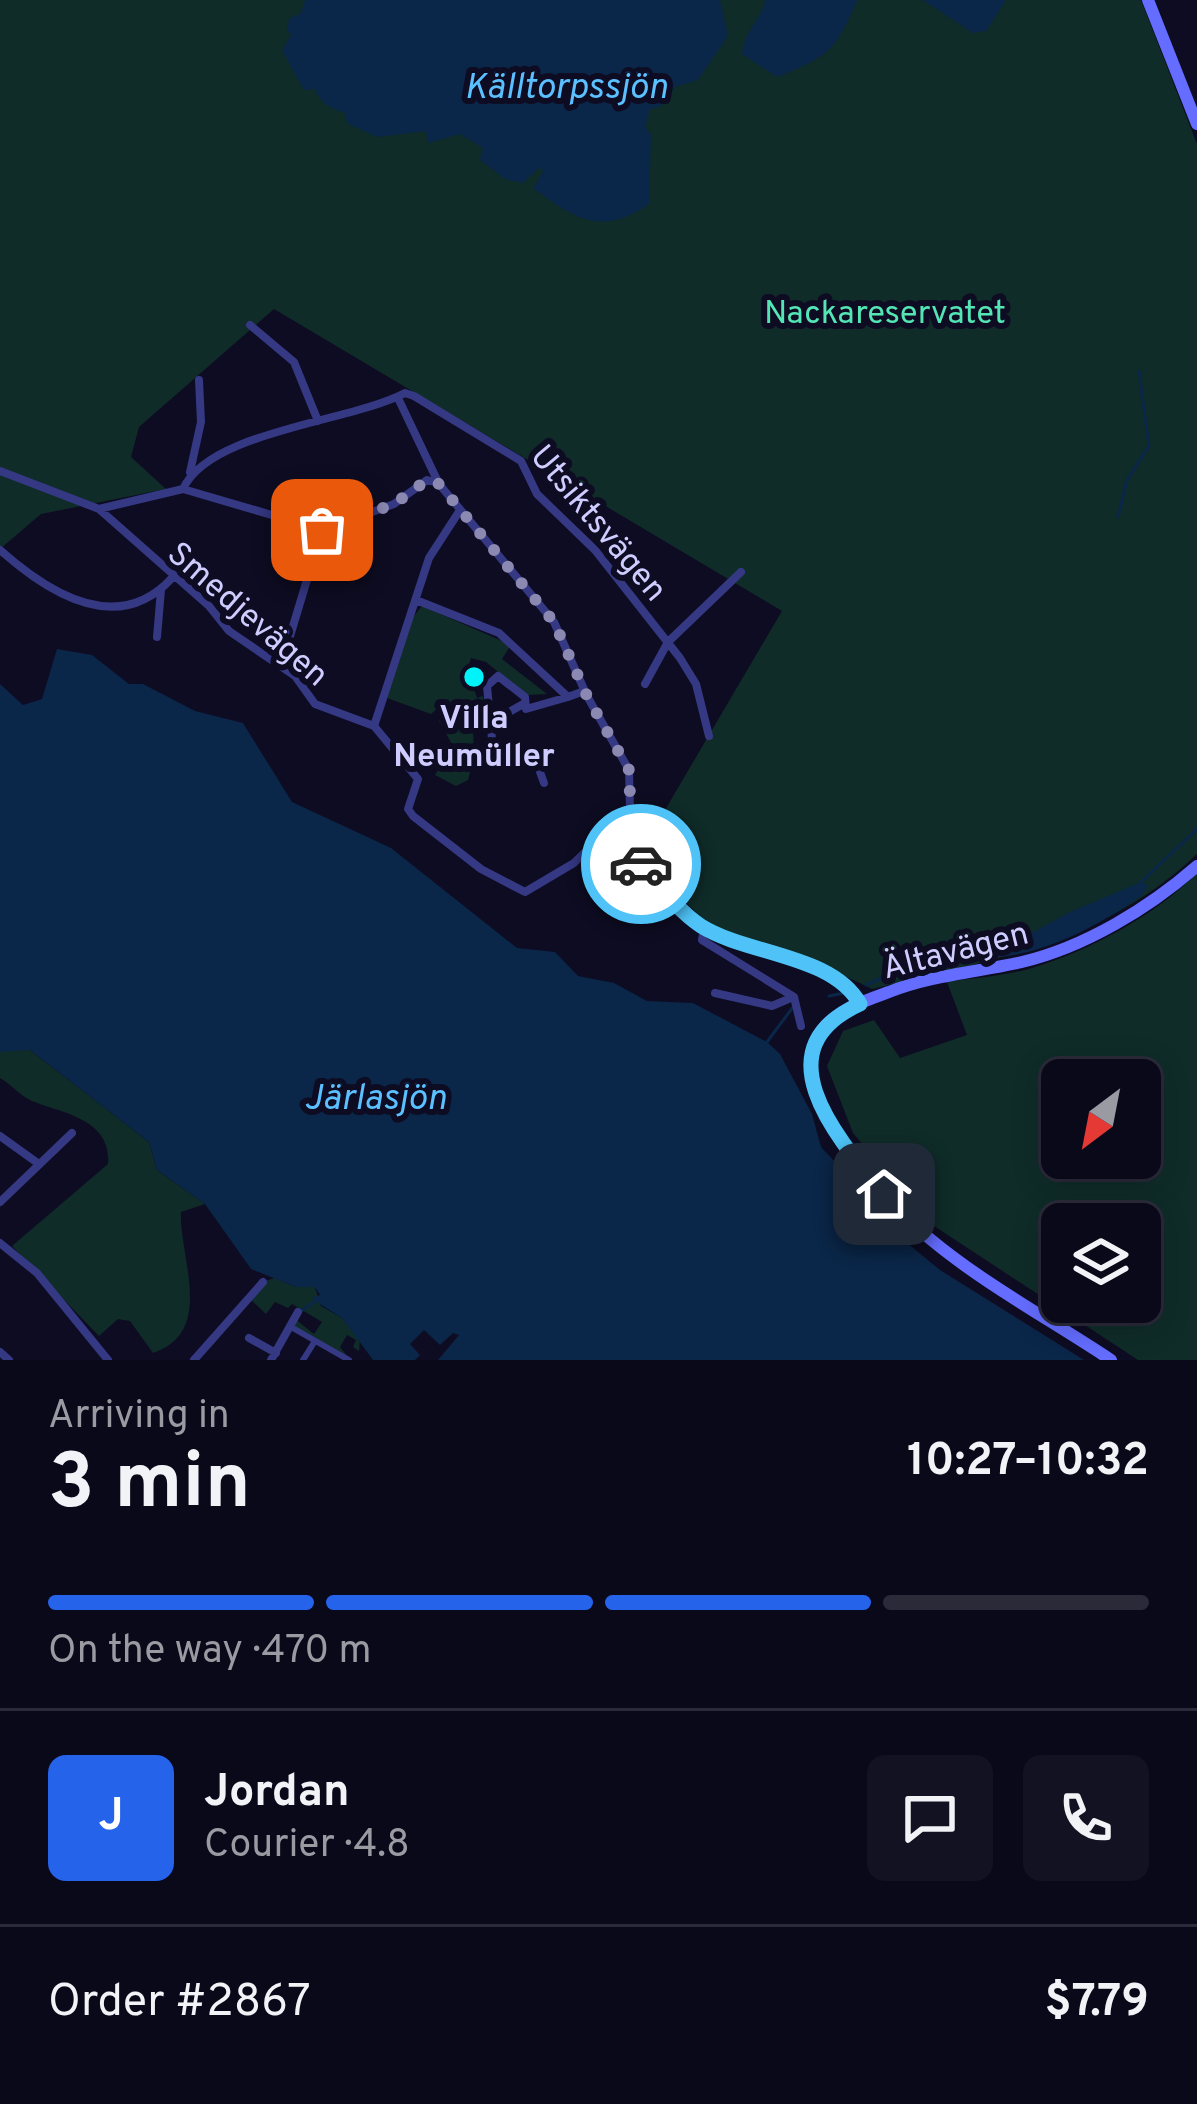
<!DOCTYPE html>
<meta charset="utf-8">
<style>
:root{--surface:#0a091a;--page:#131223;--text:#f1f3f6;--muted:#999aa2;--line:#2a2a39;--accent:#2563eb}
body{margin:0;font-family:Overpass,sans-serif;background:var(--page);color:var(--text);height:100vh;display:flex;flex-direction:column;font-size:45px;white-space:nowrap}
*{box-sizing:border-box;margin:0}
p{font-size:39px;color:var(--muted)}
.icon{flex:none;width:66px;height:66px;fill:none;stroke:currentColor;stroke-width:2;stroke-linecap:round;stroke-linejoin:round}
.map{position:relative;height:1360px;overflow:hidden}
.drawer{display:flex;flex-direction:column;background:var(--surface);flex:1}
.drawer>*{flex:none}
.needle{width:78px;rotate:212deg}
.tools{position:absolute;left:1041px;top:1059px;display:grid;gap:24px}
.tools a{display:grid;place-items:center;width:120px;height:120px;border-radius:18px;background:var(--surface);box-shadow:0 6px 30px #0003,0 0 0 3px var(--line);font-size:60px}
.pin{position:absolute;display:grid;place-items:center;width:102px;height:102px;color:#fff;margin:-51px;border-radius:24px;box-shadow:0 6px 18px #0006}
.courier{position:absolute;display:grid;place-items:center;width:120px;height:120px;margin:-60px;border:9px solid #4fc3f7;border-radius:50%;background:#fff;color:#222;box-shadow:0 3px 15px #0007}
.head em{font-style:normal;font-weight:700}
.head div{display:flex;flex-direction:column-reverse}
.head{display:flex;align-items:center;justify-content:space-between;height:204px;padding:0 48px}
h1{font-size:78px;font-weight:700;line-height:90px}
.bar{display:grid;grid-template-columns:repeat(4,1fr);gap:18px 12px;align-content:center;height:144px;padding:0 48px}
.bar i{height:15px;border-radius:9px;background:var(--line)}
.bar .active{background:var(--accent)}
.bar p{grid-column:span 4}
.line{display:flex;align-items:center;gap:30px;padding:0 48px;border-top:3px solid var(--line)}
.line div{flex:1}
.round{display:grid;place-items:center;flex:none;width:126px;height:126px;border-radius:18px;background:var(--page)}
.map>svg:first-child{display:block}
.green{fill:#0f2c29;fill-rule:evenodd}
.water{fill:#0a2648}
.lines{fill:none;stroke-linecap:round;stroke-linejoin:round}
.stream{stroke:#0a2648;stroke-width:3}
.pedestrian{stroke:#353883;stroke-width:6}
.minor{stroke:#353883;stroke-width:8}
.secondary{stroke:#646dff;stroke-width:12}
.done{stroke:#8b89b2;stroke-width:12;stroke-dasharray:0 21.6}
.route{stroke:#4fc3f7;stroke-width:15}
.poi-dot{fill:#00f3f8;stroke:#0e0c22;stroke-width:4.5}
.labels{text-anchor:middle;stroke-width:12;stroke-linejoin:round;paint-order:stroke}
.park-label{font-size:33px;fill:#54e5b5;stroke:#0e0c22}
.street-label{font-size:33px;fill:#cfcdff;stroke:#0e0c22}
.poi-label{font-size:33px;font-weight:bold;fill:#cfcdff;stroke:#0e0c22}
.water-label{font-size:36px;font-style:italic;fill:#5bc0ff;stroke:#0e0c22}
</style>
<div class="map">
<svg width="1197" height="1360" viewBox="0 0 1197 1360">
<rect width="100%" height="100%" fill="#0e0c22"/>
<path class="green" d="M 0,0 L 1141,0 L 1197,144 L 1197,854 C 1104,943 992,959 872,989 C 818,960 745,954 698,914 C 677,896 660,870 642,849 L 782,611 L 274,309 L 139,427 L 131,457 L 166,489 L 41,514 L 0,549 Z
M 422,606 L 511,645 L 502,659 L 547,694 L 526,695 L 486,662 L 471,658 L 463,687 L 474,689 L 477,698 L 483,696 L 486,721 L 473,726 L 474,757 L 468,780 L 456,786 L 435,775 L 453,746 L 439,721 L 443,704 L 431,714 L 387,698 L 414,616 Z
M 1197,873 L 1197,1360 L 1138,1360 L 928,1222 L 853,1133 L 827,1066 L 843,1031 L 874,1020 L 900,1058 L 967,1035 L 947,982 C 974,978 1005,976 1032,968 C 1089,951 1156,915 1197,873 ZM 1062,1080 L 1140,1080 L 1140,1158 L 1062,1158 ZM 1062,1224 L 1140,1224 L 1140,1302 L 1062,1302 Z
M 12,1047 L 30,1050 L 149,1142 L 157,1170 L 205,1204 L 181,1212 C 179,1257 216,1332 153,1353 L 130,1321 L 118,1319 L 99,1336 L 12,1246 L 108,1164 C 112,1119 62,1113 32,1101 C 20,1096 12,1085 0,1078 L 0,1052 Z
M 274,1278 L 296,1287 L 315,1287 L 321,1306 L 342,1318 L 360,1339 L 359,1351 L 353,1347 L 356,1340 L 347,1335 L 340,1347 L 347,1356 L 291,1327 L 295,1319 L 314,1334 L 322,1322 L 292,1304 L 288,1308 L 275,1302 L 266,1314 L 252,1301 L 263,1282 Z"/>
<path class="water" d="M 305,0 L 720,0 L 728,36 L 698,80 L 675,87 L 660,107 L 650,109 L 645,127 L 651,135 L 649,204 C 600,238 573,217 533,188 L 543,172 L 540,167 L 523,183 L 505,179 L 480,160 L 483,148 L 460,134 L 428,143 L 426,131 L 377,137 L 347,123 L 345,113 C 329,108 321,103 315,89 L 304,90 L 282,50 L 292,34 L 287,32 L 289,19 L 301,13 Z
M 765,0 L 857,0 C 836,51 828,57 777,77 L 742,54 C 744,30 761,22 765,0 Z
M 923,0 L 1006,0 L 986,31 L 973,33 Z
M 57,649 L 92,655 L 129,684 L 143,684 L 195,711 L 243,723 L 292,802 L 391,848 L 517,948 L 555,952 L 578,976 L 614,983 L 647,1001 L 693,1003 L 767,1042 L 780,1054 L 812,1114 L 821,1147 L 866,1195 L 873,1215 L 940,1270 L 1084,1360 L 438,1360 L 459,1335 L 453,1333 L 440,1345 L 424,1330 L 410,1344 L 420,1355 L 415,1360 L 373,1360 L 342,1318 L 315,1301 L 313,1297 L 320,1295 L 315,1287 L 296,1287 L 251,1269 L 205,1204 L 157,1170 L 149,1142 L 30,1050 L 0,1052 L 0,684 L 23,705 L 42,699 Z
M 1141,882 L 1148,886 L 1142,895 C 1101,925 1039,958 988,957 L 1068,913 Z"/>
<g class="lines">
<path class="stream" d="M 1139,371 L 1140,377
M 1118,517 L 1127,480 L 1149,446 L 1140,381
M 1141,882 L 1197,829
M 866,985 L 936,955 L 947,942 L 959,941 L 988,957
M 829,996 L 844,993
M 767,1042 L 793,1007
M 300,1312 L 315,1301"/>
<path class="pedestrian" d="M 291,1327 L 349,1360
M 303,1360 L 315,1341"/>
<path class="minor" d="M 250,325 L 294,362 L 318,421
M 398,398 L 439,484 L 554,622 L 587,696 L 629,770 L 631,848 L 637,859 L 704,928 L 840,980 L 860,1002
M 0,471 L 99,509 L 183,489 L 323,530 L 394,504 L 427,480 L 438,483
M 190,472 L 201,422 L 199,380
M 183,489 C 209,431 350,422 405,393 L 414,396 L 521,461 L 537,494 L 595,550 L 680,658 L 696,684 L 709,736
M 99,509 L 209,606 L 229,631 L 295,676 L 315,704 L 374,726 L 418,779 L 408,809 L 413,816 L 481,869 L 525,892 L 574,863 L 594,843 L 631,848
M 0,550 C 46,591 117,638 172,578
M 416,600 L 499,633 L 568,697 L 584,691
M 157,637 L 161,590
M 281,666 L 322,530
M 645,684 L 668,642 L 741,572
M 490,723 L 525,703
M 374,726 L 429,558 L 460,510
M 544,783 L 536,761 L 500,752 L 492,739 L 487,686 L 498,676 L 525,697 L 526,709 L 568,697
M 704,928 L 702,940 L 794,997 L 801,1026
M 715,993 L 772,1006 L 793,997
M 0,1136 L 39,1164
M 0,1202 L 72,1133
M 0,1243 L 37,1273 L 108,1360
M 249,1338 L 276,1353
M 0,1352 L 9,1360
M 194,1360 L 263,1282
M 271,1360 L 298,1312"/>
<path class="secondary" d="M 1148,0 L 1197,124
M 1111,1360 C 1051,1320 984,1284 929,1238 C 885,1202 772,1086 825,1026 C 840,1009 867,1000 889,992 C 932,975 978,972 1022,962 C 1085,947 1149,908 1197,866"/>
</g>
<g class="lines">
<path class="done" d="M 322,530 L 394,504 L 427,480 L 439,484 L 554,622 L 587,696 L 629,770 L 632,848 L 641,864"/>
<path class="route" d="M 641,864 C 658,884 678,911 701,926 C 747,955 832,954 860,1004 C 759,1050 838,1139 884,1194"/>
</g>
<circle class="poi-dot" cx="474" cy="677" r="12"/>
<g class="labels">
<g class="park-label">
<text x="885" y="323">Nackareservatet</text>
</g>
<g class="street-label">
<text transform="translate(600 522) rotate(50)" y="12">Utsiktsvägen</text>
<text transform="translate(249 613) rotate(41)" y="12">Smedjevägen</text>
<text transform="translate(955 949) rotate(-14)" y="12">Ältavägen</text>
</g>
<g class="poi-label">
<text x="474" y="728">Villa<tspan x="474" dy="38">Neumüller</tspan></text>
</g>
<g class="water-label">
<text x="566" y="98">Källtorpssjön</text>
<text x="375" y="1109">Järlasjön</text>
</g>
</g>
</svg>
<div class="tools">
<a><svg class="needle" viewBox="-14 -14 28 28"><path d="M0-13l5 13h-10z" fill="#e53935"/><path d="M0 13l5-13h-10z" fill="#999aa2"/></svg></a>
<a><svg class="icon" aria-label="layers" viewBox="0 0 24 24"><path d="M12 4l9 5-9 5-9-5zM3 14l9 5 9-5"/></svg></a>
</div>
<div class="pin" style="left:322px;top:530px;background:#ea580c"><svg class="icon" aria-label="bag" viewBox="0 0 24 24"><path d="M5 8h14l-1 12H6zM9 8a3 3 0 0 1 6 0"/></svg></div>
<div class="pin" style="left:884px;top:1194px;background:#1f2937"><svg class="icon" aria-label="home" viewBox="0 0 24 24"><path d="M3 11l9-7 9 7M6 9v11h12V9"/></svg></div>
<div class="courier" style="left:641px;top:864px"><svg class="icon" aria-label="car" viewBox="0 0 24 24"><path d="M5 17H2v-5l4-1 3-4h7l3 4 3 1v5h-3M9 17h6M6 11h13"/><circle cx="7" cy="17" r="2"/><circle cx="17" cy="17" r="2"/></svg></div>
</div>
<section class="drawer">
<div class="head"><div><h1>3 min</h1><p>Arriving in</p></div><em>10:27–10:32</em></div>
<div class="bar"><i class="active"></i><i class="active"></i><i class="active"></i><i></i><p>On the way · 470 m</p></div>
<div class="line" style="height:216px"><b class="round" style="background:var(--accent);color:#fff">J</b><div><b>Jordan</b><p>Courier · 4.8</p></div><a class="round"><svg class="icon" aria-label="chat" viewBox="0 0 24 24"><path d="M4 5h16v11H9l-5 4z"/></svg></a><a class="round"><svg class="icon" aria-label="phone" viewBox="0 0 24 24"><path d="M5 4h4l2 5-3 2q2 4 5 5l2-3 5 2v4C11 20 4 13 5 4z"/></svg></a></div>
<div class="line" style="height:156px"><div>Order #2867</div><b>$7.79</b></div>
</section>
